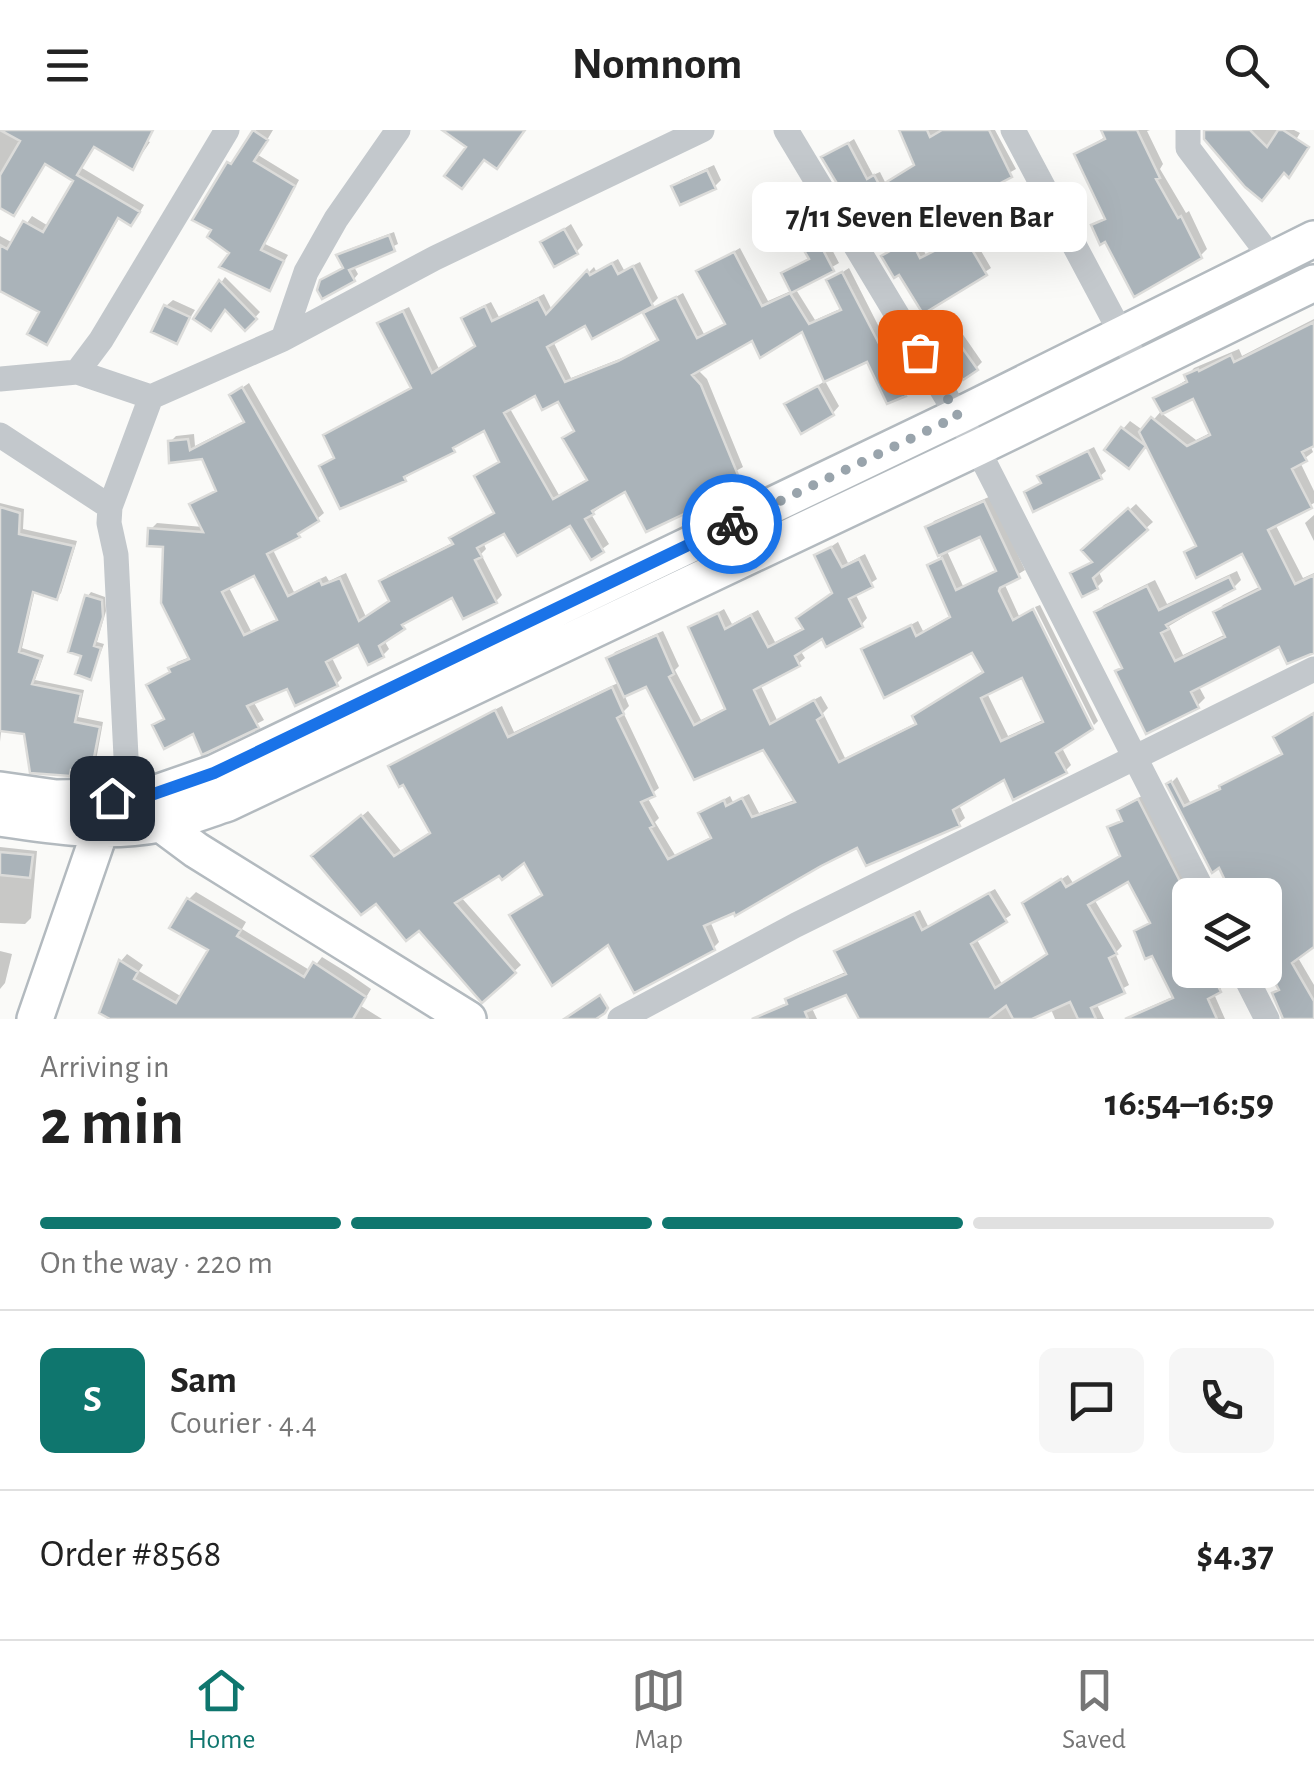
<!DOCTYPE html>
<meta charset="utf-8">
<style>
:root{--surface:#fff;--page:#f6f6f6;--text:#222;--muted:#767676;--line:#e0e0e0;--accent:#0f766e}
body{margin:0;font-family:"Alegreya Sans",sans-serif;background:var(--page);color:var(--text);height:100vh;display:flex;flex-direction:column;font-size:38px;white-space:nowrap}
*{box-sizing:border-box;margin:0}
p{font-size:32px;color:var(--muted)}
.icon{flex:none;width:55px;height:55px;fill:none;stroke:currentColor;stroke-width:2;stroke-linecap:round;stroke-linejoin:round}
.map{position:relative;height:889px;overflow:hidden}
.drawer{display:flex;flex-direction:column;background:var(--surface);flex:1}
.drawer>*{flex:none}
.tools{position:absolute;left:1172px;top:748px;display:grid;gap:20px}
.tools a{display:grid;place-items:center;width:110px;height:110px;border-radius:15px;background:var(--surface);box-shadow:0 10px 40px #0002;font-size:50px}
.pin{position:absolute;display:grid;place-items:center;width:85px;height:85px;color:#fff;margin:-42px;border-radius:20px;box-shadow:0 5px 15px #0006}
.courier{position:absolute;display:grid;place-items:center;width:100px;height:100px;margin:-50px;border:8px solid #1a73e8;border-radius:50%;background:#fff;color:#222;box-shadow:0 2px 12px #0007}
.bubble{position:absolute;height:70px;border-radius:15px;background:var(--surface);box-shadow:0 10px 40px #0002;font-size:32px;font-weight:600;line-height:70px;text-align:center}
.head em{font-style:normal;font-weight:600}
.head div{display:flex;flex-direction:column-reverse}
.head{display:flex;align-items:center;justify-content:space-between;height:170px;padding:0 40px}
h1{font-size:65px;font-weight:600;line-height:75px}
.bar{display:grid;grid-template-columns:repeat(4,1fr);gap:15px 10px;align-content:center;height:120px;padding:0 40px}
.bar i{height:12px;border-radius:8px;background:var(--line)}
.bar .on{background:var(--accent)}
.bar p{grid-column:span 4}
.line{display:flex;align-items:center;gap:25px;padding:0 40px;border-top:2px solid var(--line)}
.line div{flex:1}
.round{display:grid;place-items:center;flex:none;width:105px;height:105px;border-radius:15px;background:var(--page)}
header{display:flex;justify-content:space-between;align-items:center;height:130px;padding:0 40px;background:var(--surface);font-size:45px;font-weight:600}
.dock{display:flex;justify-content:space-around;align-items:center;height:140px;border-top:2px solid var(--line);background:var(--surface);font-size:28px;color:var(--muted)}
.dock a{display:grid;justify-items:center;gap:5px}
.dock .on{color:var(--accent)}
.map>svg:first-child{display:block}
.shadow{fill:#0003;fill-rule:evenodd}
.building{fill:#aab3b9;stroke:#dcdcda;stroke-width:2.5;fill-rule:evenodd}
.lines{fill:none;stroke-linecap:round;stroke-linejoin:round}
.secondary-casing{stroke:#b3babf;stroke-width:40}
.street{stroke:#c3c8cc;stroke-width:25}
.secondary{stroke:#fff;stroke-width:35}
.done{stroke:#99a4ac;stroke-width:10;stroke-dasharray:0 18}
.route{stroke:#1a73e8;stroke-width:12}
</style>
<header><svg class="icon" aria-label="menu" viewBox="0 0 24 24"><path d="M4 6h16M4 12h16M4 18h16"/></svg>Nomnom<svg class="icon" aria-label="search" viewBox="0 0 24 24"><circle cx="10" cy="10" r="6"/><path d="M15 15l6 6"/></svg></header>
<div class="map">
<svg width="1314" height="889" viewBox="0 0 1314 889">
<rect width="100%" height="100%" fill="#fafaf8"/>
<path class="shadow" d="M 0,0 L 153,0 L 147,11 L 150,12 L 133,37 L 95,15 L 82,38 L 144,75 L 137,87 L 120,87 L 46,212 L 42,181 L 3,159 L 0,163 L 0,106 L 13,113 L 32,86 L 50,97 L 77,50 L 46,32 L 14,83 L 0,75 Z
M 256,0 L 273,0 L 258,25 L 299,50 L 265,114 L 288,125 L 269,158 L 232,123 L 229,34 L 237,29 Z
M 900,0 L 995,0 L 1016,39 L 912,97 L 926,125 L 970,102 L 991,138 L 924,181 L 897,117 L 865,63 L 824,28 L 854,9 L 873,45 L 880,42 L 885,52 L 916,34 Z
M 1102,0 L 1150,0 L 1147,1 L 1163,34 L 1160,39 L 1186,83 L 1189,81 L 1207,119 L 1200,126 L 1106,109 L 1094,96 L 1106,87 L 1077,24 L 1105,7 Z
M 1213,0 L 1294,0 L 1300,3 L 1265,62 Z
M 714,35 L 721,50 L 714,57 L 674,57 L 681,50 Z
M 821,75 L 835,100 L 826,108 L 839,133 L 795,158 L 815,190 L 842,178 L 829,151 L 849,138 L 910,258 L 904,264 L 868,229 L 803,199 L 753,208 L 697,239 L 707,249 L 743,337 L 723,348 L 728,362 L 722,368 L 626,359 L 591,384 L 609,414 L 591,427 L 571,393 L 505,400 L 483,412 L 486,419 L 481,424 L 502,465 L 496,471 L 454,465 L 409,491 L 384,510 L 389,519 L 383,525 L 359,512 L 331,526 L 342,548 L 336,554 L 288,555 L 253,571 L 264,590 L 204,621 L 194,601 L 155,596 L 166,587 L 149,556 L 172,540 L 177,532 L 190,527 L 165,415 L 151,399 L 157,393 L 203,397 L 192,375 L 218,359 L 203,327 L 170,312 L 176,306 L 194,304 L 195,316 L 246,290 L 232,265 L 249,253 L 324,383 L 298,405 L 272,418 L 294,462 L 326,446 L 329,451 L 346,443 L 366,487 L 391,470 L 382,451 L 388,445 L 454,412 L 452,408 L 458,402 L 496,382 L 477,346 L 501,330 L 485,298 L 405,348 L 342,376 L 322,336 L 336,326 L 326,306 L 413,256 L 380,194 L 386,188 L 409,177 L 439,239 L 477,215 L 464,188 L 470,182 L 491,172 L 499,187 L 544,164 L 552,180 L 594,137 L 596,141 L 618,129 L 624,140 L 640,132 L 658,168 L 652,174 L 586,192 L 553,211 L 571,248 L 627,226 L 659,208 L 646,183 L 683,163 L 704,204 L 727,192 L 699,142 L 740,118 L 768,171 L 793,160 L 784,144 L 810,127 L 792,94 ZM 536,263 L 559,268 L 576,300 L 565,308 L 589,348 L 559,365 L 509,277 ZM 256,443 L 279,488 L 251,501 L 228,456 Z
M 571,94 L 583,115 L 576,122 L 543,113 Z
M 394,102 L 398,114 L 353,135 L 358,144 L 354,149 L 323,151 L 345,136 L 339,126 L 344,121 Z
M 225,147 L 260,182 L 245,198 L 226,178 L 197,189 Z
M 173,170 L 195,180 L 176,211 L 166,176 Z
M 948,183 L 982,232 L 976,238 L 936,191 Z
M 1314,189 L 1314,313 L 1310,315 L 1313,322 L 1300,332 L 1314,361 L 1314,373 L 1275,394 L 1303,448 L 1314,443 L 1314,516 L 1280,513 L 1198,555 L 1205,568 L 1197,576 L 1118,542 L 1124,536 L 1097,482 L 1104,475 L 1155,450 L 1167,474 L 1237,441 L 1241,450 L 1234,457 L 1169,496 L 1183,525 L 1226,504 L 1216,483 L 1223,475 L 1261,456 L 1243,421 L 1187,423 L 1198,414 L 1148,313 L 1136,328 L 1123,299 L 1130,291 L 1144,301 L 1162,280 L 1157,268 L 1188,249 L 1187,246 L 1194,238 L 1239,219 L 1242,226 ZM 1194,265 L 1212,302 L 1196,310 L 1160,282 Z
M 825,251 L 839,276 L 833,283 L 787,275 Z
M 1094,317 L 1106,341 L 1100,346 L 1027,363 L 1043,352 L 1040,346 L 1046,341 Z
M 991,366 L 1025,440 L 1004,453 L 1019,486 L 1031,480 L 1090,598 L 1061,616 L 1071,635 L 1065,641 L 1005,647 L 958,673 L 965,688 L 958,694 L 858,714 L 710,791 L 719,812 L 713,818 L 609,811 L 512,785 L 544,763 L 525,730 L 460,766 L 521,835 L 482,870 L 419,797 L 376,770 L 320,721 L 368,681 L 401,721 L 432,701 L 404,652 L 391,637 L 397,631 L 502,576 L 514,602 L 620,552 L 609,529 L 615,522 L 663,501 L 679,536 L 675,540 L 701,590 L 727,577 L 691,498 L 724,479 L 732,494 L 758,480 L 775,512 L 805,497 L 835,462 L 817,426 L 838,412 L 848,433 L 865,424 L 877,449 L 855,463 L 867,488 L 861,495 L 823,506 L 800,520 L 805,528 L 798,534 L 760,554 L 777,590 L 821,566 L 828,578 L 823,583 L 845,628 L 918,592 L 915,587 L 921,580 L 985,540 L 973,519 L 864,520 L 918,491 L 923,501 L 952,485 L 930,435 L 941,427 L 928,398 L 934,391 ZM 981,404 L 998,439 L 963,456 L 946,419 ZM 1023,545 L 1045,589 L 1008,606 L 987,563 ZM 648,554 L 696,647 L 764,617 L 797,669 L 759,683 L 749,664 L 733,672 L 730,666 L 701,683 L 713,706 L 675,725 L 655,692 L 659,688 L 647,667 L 659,658 L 623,582 L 629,576 L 624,564 Z
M 0,373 L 24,379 L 23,399 L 77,411 L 61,463 L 56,468 L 35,460 L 22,518 L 44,525 L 35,550 L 84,560 L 78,587 L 103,592 L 95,636 L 90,641 L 75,638 L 69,644 L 9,521 L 0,612 Z
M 1136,374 L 1153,392 L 1098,440 L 1103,451 L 1097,457 L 1073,444 L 1094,430 L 1091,414 Z
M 1314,385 L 1314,411 L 1305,393 Z
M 91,462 L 105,467 L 106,481 L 97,512 L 104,514 L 91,547 L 84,524 L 87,467 Z
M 1040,475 L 1098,591 L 1094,595 L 1035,477 Z
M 1314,583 L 1314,816 L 1297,826 L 1314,855 L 1314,889 L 1285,889 L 1275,863 L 1281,858 L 1265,828 L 1265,765 L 1235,765 L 1170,654 L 1177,647 L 1190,672 L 1221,658 L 1228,651 L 1284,622 L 1276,607 Z
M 1144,665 L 1195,765 L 1190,765 L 1190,840 L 1218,840 L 1226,854 L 1214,864 L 1225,889 L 1133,889 L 1138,882 L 1175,866 L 1153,823 L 1137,802 L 1152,791 L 1129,749 L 1094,769 L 1122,816 L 1115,823 L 1129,855 L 1096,873 L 1104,889 L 1055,889 L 1050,877 L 1028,889 L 861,889 L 847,861 L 811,876 L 817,889 L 751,889 L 789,872 L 794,864 L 848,841 L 838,821 L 843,816 L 920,780 L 928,796 L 995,759 L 1011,785 L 976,808 L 1002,854 L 1050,823 L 1025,773 L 1068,745 L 1073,753 L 1122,725 L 1110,698 L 1124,688 L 1120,680 L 1126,674 Z
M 0,717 L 37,721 L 31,788 L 25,794 L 0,793 Z
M 196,762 L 246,792 L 242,799 L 311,841 L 322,827 L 348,843 L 371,859 L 361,876 L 382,889 L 115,889 L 102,882 L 121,831 L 127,824 L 143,835 L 139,841 L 182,867 L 211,819 L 189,769 Z
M 0,821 L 12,824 L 5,853 L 0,859 Z"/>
<path class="building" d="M 0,0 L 153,0 L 133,40 L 94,17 L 77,45 L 140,82 L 131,96 L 118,88 L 47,215 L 27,204 L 39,182 L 0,161 L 0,115 L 7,119 L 23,91 L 43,102 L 73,51 L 45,34 L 14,86 L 0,78 L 0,45 L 20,11 Z
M 253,0 L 268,10 L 254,31 L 295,56 L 261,120 L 284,131 L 270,161 L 219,137 L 229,123 L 207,107 L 211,100 L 192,90 L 227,32 L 231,34 Z
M 442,0 L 525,0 L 497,39 L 484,30 L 462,59 L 444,46 L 466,17 Z
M 899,0 L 927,0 L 930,7 L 942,0 L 989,0 L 1012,47 L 907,102 L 920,128 L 964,106 L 987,145 L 923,184 L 899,145 L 894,148 L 881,126 L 895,118 L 864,67 L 850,75 L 821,27 L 848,13 L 867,49 L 874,45 L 880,56 L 914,35 Z
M 1101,0 L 1137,0 L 1160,48 L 1156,49 L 1178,88 L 1181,86 L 1202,128 L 1134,167 L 1105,112 L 1100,115 L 1091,95 L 1105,89 L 1074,24 L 1105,9 Z
M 1204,0 L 1250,0 L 1267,17 L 1278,0 L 1283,0 L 1309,17 L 1289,48 L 1284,43 L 1262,71 L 1245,57 L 1204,9 Z
M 707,40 L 716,59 L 680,75 L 671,56 Z
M 814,79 L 830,108 L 820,114 L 834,141 L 791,163 L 781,143 L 809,129 L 788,93 Z
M 564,99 L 578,124 L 554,137 L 540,112 Z
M 389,105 L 395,121 L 349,140 L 355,151 L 322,169 L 317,160 L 320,150 L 343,138 L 336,125 Z
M 734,122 L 762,176 L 790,163 L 809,194 L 841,180 L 826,150 L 842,142 L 906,266 L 887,274 L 867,232 L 824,252 L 802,202 L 760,228 L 752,211 L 692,245 L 701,255 L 738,345 L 717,353 L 724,371 L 700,380 L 699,377 L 646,402 L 625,362 L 592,381 L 594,384 L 585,389 L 604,422 L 591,430 L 570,396 L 517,426 L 504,404 L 477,418 L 482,427 L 475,430 L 497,473 L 463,489 L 452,468 L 402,495 L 405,499 L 379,516 L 384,527 L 368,535 L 358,515 L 326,532 L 338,556 L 295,576 L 287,559 L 247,576 L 259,598 L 202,625 L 193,604 L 164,619 L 152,595 L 164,589 L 146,555 L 170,542 L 168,538 L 189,529 L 161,473 L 163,417 L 147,416 L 148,398 L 203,402 L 189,374 L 216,361 L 202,329 L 169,333 L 168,311 L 188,309 L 190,320 L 244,292 L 229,265 L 242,257 L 319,391 L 298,404 L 300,407 L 267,424 L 288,466 L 320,450 L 322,455 L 340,448 L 359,491 L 389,471 L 379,451 L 453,414 L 449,408 L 494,383 L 474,346 L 499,332 L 484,301 L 453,318 L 455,322 L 404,347 L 406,351 L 340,379 L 319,336 L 334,328 L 323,305 L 411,258 L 377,193 L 403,181 L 432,243 L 475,216 L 461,188 L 485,176 L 492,191 L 538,169 L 546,184 L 587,140 L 590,145 L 612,133 L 618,144 L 633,136 L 653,176 L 592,209 L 585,196 L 547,217 L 565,252 L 618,231 L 658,210 L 643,183 L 676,167 L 697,208 L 725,194 L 696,141 ZM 535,266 L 542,280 L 558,272 L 574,301 L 562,308 L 587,350 L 553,369 L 504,283 ZM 254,446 L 277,490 L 244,505 L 222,462 Z
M 219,150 L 257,189 L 245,201 L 225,180 L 211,201 L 193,189 Z
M 164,175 L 190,187 L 177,214 L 151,202 Z
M 941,188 L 978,240 L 963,250 L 927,198 Z
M 1314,192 L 1314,316 L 1302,322 L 1307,331 L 1292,339 L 1312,378 L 1268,400 L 1295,454 L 1314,445 L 1314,523 L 1287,534 L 1279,517 L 1191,562 L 1199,578 L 1146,604 L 1115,541 L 1122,538 L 1094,482 L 1147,456 L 1159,480 L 1229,447 L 1235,459 L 1166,495 L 1169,499 L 1161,503 L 1175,531 L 1225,507 L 1213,482 L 1260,459 L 1242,424 L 1196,448 L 1184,422 L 1196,416 L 1146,316 L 1129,339 L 1104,320 L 1121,297 L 1146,316 L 1139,302 L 1151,287 L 1187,316 L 1210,305 L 1193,269 L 1162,284 L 1153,268 L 1187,252 L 1184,245 L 1198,239 L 1199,241 L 1231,225 L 1234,232 Z
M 818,256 L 834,285 L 801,304 L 784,274 Z
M 1088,321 L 1102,349 L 1033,382 L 1024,362 L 1041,353 L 1037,346 Z
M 984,371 L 1020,448 L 1000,458 L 999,461 L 1013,490 L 1033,479 L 1093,599 L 1056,623 L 1067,643 L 1013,670 L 1004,650 L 953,680 L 960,696 L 866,736 L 857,718 L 821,736 L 735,786 L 734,783 L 704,796 L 715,820 L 634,863 L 608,815 L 552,856 L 509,785 L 542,765 L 524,733 L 502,750 L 499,746 L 455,773 L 516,843 L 482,873 L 419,801 L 406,811 L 376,774 L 361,785 L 311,726 L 361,685 L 394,726 L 430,703 L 403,655 L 399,657 L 388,636 L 495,580 L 508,607 L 612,557 L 624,584 L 617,588 L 655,666 L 641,672 L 654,696 L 650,698 L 668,729 L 711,708 L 698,683 L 724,670 L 726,676 L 742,668 L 752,687 L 795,672 L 763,620 L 694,650 L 646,557 L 624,567 L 606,528 L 657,505 L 674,544 L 669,547 L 694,595 L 725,579 L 688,497 L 718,483 L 725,499 L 751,485 L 768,517 L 803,499 L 796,488 L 832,463 L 814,425 L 831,417 L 842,437 L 859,429 L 873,457 L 849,469 L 863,497 L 826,517 L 822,509 L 795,526 L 800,536 L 754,560 L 770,594 L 814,570 L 823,586 L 817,590 L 839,632 L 916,594 L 912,586 L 983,542 L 972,523 L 884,568 L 861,519 L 911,495 L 916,506 L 950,487 L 927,435 L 942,428 L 956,460 L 996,441 L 980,407 L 938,426 L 925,397 ZM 1022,548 L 1043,592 L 1001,611 L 981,568 Z
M 0,377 L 20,383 L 19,404 L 74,416 L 57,470 L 33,462 L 19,522 L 41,529 L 32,554 L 81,564 L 75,592 L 100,597 L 91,643 L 71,640 L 70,646 L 30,643 L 24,604 L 0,601 Z
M 1128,378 L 1148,400 L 1093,448 L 1098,459 L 1082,467 L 1070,443 L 1092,432 L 1081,420 Z
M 85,465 L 102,470 L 103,487 L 94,516 L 101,518 L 91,550 L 75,544 L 81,526 L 68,522 Z
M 1314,583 L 1314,817 L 1292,833 L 1314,871 L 1314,889 L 1283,889 L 1272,863 L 1279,860 L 1265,834 L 1265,765 L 1232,765 L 1219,738 L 1212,743 L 1166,654 L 1171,651 L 1184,676 L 1220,659 L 1219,656 L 1282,624 L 1273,607 Z
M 1138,669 L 1190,771 L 1190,840 L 1210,840 L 1221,862 L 1208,869 L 1217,889 L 1125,889 L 1173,868 L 1152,826 L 1145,829 L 1134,801 L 1150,793 L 1128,752 L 1088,775 L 1117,824 L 1109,828 L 1125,863 L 1091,878 L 1096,889 L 1078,889 L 1070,872 L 1032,889 L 1013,889 L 1006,876 L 989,889 L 859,889 L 846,865 L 805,882 L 808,889 L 752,889 L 787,874 L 785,869 L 846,844 L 834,821 L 914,784 L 922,800 L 989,763 L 1007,792 L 971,814 L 995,858 L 1047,824 L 1022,773 L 1061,749 L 1066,757 L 1120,726 L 1107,697 L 1122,691 L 1117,680 Z
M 0,722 L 33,725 L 30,748 L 0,745 Z
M 187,768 L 241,800 L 237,806 L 304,847 L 313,832 L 366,867 L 353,889 L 110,889 L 99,883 L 119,830 L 138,842 L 134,849 L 176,873 L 208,820 L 169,798 Z
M 600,865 L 608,878 L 605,883 L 596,889 L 564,889 Z"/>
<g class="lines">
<g class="secondary-casing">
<path id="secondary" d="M 0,660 L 56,668 L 148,666 L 214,643 L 958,286 L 1314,109
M 154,680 L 161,694 L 196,720 L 468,889
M 0,688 C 53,696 106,704 159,694 C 183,690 206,680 228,673 L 977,318 L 1314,153
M 35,889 L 108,678"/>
</g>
<path class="street" d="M 786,0 L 977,318 L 1205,765
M 1013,0 L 1140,239
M 1188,0 L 1188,18 L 1272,129
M 283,209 L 306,142 L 336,89 L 398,0
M 77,242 L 101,210 L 227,0
M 0,249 L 77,242 L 151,267 L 283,209 L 435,128 L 702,0
M 0,305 L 110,377
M 128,667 L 116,425 L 109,393 L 110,377 L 151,267
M 1242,840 L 1267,889
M 620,889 L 796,795 L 1314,539"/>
<use href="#secondary" class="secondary"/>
</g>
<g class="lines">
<path class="done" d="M 732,394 L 958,286 L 920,222"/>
<path class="route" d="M 112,668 L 148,666 L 214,643 L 732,394"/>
</g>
</svg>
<div class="tools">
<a><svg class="icon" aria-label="layers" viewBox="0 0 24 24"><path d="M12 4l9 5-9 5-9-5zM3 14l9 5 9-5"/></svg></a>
</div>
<div class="pin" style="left:920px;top:222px;background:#ea580c"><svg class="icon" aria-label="bag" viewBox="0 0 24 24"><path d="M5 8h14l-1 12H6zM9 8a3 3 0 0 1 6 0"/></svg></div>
<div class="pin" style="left:112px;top:668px;background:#1f2937"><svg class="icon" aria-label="home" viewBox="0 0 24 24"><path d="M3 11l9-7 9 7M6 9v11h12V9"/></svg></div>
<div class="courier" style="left:732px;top:394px"><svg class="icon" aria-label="bike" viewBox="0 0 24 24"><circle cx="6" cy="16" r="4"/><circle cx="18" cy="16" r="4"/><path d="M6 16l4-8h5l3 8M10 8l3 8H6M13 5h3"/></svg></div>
<div class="bubble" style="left:752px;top:52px;width:335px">7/11 Seven Eleven Bar</div>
</div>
<section class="drawer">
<div class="head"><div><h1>2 min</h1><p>Arriving in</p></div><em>16:54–16:59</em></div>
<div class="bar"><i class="on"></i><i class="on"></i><i class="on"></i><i></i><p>On the way · 220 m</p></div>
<div class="line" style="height:180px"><b class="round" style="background:var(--accent);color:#fff">S</b><div><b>Sam</b><p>Courier · 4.4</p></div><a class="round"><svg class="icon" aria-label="chat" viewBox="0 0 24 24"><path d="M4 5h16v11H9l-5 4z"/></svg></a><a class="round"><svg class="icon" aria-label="phone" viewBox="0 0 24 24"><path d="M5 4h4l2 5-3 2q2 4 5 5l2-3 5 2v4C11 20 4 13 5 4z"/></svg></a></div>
<div class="line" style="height:130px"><div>Order #8568</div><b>$4.37</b></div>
</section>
<nav class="dock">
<a class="on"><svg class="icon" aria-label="home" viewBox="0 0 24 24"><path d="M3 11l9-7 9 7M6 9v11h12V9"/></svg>Home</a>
<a><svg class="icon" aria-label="map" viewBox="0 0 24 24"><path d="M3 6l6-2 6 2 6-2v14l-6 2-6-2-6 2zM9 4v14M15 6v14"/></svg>Map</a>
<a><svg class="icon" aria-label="saved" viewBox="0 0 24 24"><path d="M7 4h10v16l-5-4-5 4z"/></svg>Saved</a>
</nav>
